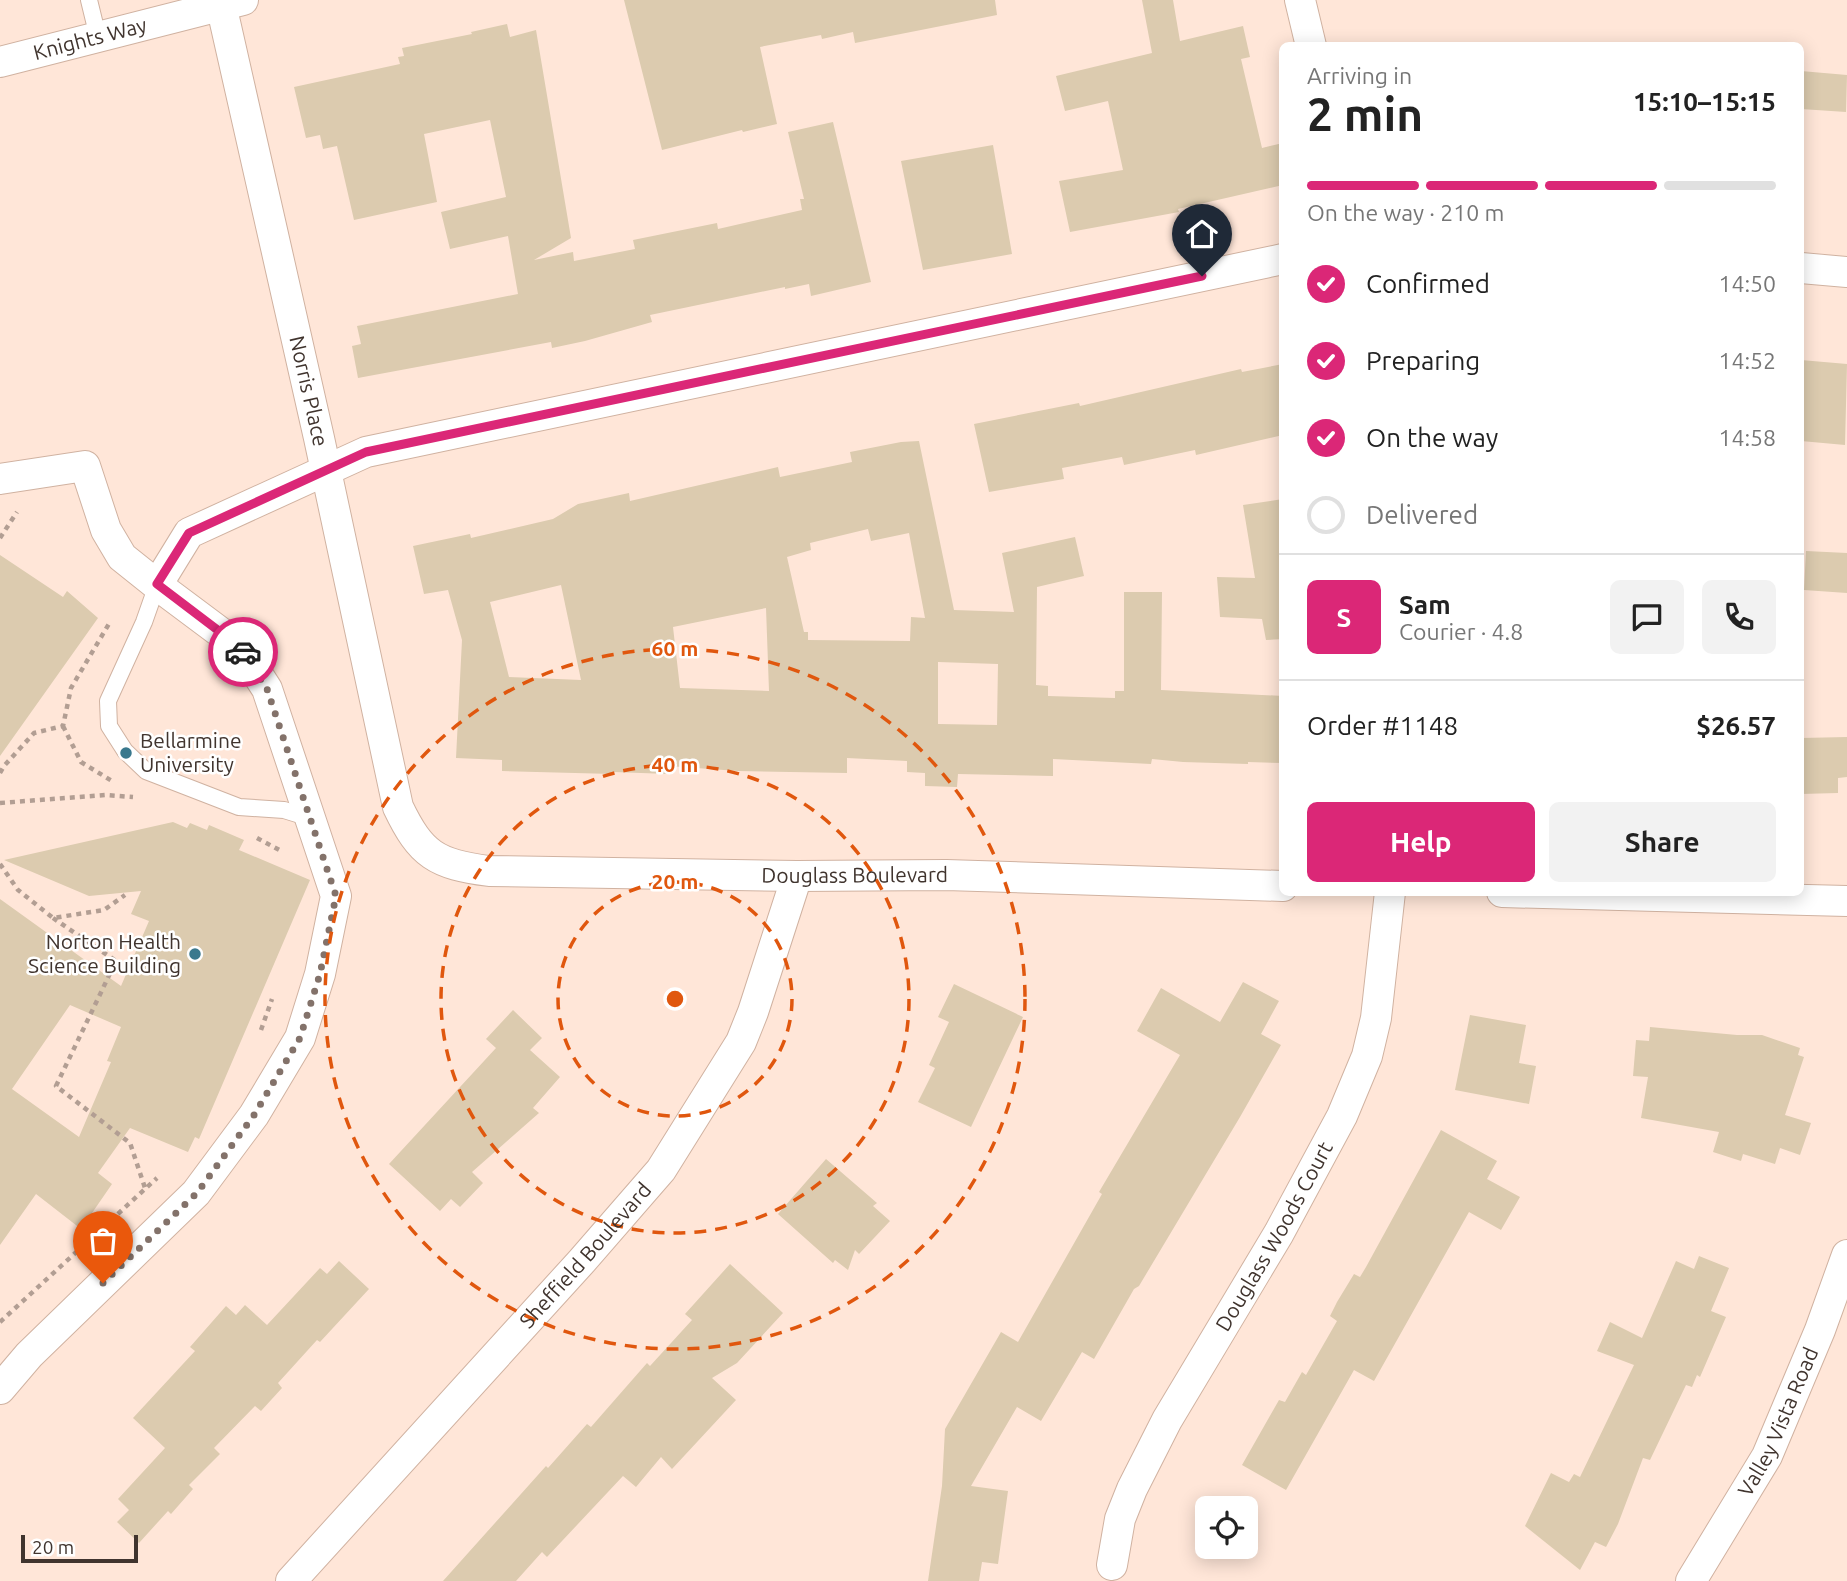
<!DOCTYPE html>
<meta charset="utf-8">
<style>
:root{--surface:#fff;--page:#f2f2f2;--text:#222;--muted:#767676;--line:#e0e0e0;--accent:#db2777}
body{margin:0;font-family:Ubuntu,sans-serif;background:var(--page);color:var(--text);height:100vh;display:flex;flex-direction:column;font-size:26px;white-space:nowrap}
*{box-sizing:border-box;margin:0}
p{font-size:23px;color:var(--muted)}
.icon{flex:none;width:38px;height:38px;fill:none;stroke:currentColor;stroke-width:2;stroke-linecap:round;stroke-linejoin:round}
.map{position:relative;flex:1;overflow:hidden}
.panel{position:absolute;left:1279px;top:42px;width:525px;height:854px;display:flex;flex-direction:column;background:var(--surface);border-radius:10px;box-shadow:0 4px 18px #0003}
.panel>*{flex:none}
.controls{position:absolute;left:1195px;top:1496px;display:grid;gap:14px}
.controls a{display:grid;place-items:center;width:63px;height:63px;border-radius:10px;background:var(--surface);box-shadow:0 4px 18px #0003;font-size:35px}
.scale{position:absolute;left:21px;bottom:18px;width:117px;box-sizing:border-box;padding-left:7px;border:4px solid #40342e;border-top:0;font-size:19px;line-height:24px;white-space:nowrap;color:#40342e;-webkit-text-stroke:5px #fff;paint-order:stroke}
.pin{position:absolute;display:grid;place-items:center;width:60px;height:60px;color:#fff;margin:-72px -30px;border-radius:50% 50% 50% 0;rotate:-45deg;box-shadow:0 0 7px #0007}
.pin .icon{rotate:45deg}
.courier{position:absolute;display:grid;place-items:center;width:70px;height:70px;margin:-35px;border:5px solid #db2777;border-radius:50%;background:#fff;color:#222;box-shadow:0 2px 9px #0007}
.head em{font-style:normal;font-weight:700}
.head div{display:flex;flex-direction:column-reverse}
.head{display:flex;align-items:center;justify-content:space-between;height:119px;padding:0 28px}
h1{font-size:46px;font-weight:700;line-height:52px}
.bar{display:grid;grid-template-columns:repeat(4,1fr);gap:10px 7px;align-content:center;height:84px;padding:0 28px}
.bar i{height:9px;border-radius:5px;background:var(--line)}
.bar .on{background:var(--accent)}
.bar p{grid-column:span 4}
.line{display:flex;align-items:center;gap:18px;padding:0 28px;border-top:2px solid var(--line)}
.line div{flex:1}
.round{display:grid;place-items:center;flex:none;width:74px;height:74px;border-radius:10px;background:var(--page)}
ol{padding:0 28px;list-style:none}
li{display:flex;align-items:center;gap:21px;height:77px}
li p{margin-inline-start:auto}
li .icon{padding:7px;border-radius:50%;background:var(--accent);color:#fff;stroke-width:4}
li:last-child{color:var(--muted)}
li i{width:38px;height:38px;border:4px solid var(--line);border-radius:50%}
.button{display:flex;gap:14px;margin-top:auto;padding:14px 28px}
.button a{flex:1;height:80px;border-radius:10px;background:var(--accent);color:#fff;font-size:28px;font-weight:700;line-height:80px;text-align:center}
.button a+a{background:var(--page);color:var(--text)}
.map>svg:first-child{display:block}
.building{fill:#dccbaf;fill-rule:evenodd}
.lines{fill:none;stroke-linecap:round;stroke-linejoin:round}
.service-casing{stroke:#d0b2a1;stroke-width:18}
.minor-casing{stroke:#d0b2a1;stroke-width:32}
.path{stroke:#b29e93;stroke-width:4.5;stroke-dasharray:5 5;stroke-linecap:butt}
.service{stroke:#fff;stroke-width:16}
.minor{stroke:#fff;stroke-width:30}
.done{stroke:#83726a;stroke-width:7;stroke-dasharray:0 12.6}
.route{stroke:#db2777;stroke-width:9}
.ring{fill:none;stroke:#e0570e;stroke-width:3.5;stroke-dasharray:12 9}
.poi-dot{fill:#39788d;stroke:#fff;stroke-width:2.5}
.labels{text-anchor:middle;stroke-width:5;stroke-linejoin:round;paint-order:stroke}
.street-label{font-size:21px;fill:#40342e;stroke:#fff}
.poi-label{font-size:21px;fill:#40342e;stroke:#fff;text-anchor:start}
.centre{fill:#e0570e;stroke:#fff;stroke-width:3.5}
.ring-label{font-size:21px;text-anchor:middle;font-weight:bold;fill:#e0570e;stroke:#fff;stroke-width:5;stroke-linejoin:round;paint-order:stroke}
</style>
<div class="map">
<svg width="1847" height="1581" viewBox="0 0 1847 1581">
<rect width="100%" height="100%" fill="#ffe6d8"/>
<path class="building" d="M 624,0 L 995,0 L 997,15 L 855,43 L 853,32 L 822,39 L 821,35 L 760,47 L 777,124 L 743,132 L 742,130 L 662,150 Z
M 1142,0 L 1173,0 L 1180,41 L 1243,26 L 1250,57 L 1241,59 L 1262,148 L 1283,143 L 1283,185 L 1178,209 L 1179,212 L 1070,232 L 1059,181 L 1123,170 L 1108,101 L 1065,111 L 1056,76 L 1152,53 Z
M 507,24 L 510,37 L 536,30 L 571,238 L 534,260 L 573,252 L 574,261 L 635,249 L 633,240 L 717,223 L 718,229 L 802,210 L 800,199 L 804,199 L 788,132 L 833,122 L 871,282 L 811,296 L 809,284 L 785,289 L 785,287 L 650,315 L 652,322 L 585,341 L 552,348 L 551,342 L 358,378 L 352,346 L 361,344 L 357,326 L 518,294 L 508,236 L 450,249 L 441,212 L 506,197 L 490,120 L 424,134 L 437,202 L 354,220 L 337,146 L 323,149 L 320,135 L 306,138 L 294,87 L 400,64 L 398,57 L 404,56 L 402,48 L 472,34 L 471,32 Z
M 1801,71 L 1847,75 L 1846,112 L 1801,109 Z
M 993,145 L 1012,254 L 923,270 L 901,161 Z
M 1801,360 L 1847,364 L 1845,445 L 1801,441 Z
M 1283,364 L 1283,435 L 1196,455 L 1195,450 L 1124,465 L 1122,457 L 1062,468 L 1064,479 L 989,492 L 974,424 L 1079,403 L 1080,406 L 1241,369 L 1242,372 Z
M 919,441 L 954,610 L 1014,612 L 1002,553 L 1075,537 L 1084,576 L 1037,587 L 1036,685 L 1048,686 L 1048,696 L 1115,698 L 1115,691 L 1124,691 L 1124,592 L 1162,592 L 1161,690 L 1283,696 L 1283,763 L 1248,762 L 1248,764 L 1183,762 L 1152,759 L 1151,764 L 1053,759 L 1053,776 L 958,774 L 957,787 L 925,786 L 925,773 L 907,772 L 907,761 L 847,758 L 847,773 L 738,771 L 668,766 L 668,774 L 614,772 L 613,774 L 502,771 L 502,760 L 456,758 L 462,640 L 448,590 L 424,594 L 413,546 L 470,534 L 471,538 L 553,519 L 578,504 L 629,493 L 630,501 L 778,467 L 780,477 L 852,462 L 850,452 L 901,442 ZM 868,529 L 871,541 L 909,533 L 925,618 L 911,617 L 910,641 L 808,640 L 808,632 L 804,632 L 787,557 L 811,550 L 810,543 ZM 561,585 L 581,680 L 509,677 L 490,602 ZM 766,608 L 769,691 L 680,688 L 673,627 ZM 938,662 L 998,664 L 997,725 L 938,724 Z
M 1283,499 L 1283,639 L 1266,640 L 1262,619 L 1220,617 L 1217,577 L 1255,578 L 1243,505 Z
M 1806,551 L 1847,553 L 1847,593 L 1804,590 Z
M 0,555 L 63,597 L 67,591 L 98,618 L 0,756 Z
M 1847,737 L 1847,777 L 1838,778 L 1838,793 L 1801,794 L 1801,738 Z
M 173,822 L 187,828 L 190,823 L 207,830 L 209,825 L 244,840 L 239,850 L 310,880 L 199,1139 L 195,1137 L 188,1152 L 130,1128 L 98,1173 L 112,1184 L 81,1229 L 36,1194 L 0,1245 L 0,899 L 121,986 L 149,921 L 131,914 L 141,891 L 89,896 L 4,860 ZM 70,1005 L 121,1027 L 107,1061 L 111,1062 L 79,1137 L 12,1089 Z
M 1243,982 L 1279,1001 L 1261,1034 L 1281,1045 L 1240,1117 L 1139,1286 L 1134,1289 L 1094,1359 L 1082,1352 L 1041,1421 L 1017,1407 L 971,1486 L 1008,1491 L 998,1564 L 982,1562 L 979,1581 L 928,1581 L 942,1486 L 945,1429 L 1001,1332 L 1018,1342 L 1102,1194 L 1099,1192 L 1180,1055 L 1137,1031 L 1161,988 L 1220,1022 Z
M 954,984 L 1023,1017 L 971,1127 L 918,1102 L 935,1068 L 929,1065 L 949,1022 L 938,1017 Z
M 513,1010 L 542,1038 L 530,1050 L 560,1077 L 533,1108 L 539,1113 L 472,1172 L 483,1183 L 460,1207 L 451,1199 L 440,1211 L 389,1164 L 496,1048 L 486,1039 Z
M 1470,1015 L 1526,1025 L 1519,1063 L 1536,1066 L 1529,1104 L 1455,1090 Z
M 1650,1027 L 1737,1035 L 1762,1035 L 1800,1048 L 1798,1055 L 1804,1057 L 1785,1115 L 1811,1123 L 1800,1155 L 1780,1148 L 1775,1164 L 1743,1154 L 1741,1161 L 1713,1152 L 1719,1132 L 1641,1118 L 1648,1077 L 1633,1076 L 1636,1040 L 1649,1041 Z
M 1441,1130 L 1497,1161 L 1487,1179 L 1520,1197 L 1501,1230 L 1469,1212 L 1374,1381 L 1354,1370 L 1286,1490 L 1242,1465 L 1279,1400 L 1285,1402 L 1302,1372 L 1306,1375 L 1337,1321 L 1330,1316 L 1337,1302 L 1354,1274 L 1360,1277 L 1366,1267 Z
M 826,1159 L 877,1203 L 873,1206 L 890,1221 L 859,1254 L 855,1250 L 848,1270 L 835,1260 L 833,1263 L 778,1214 Z
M 1699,1256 L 1729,1268 L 1711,1311 L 1726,1317 L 1700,1377 L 1697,1375 L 1692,1387 L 1686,1385 L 1650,1460 L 1643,1458 L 1618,1524 L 1606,1547 L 1595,1542 L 1580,1570 L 1525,1526 L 1551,1473 L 1569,1482 L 1574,1474 L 1580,1477 L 1634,1365 L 1597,1351 L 1610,1322 L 1642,1338 L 1676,1261 L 1694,1269 Z
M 339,1261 L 369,1289 L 320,1342 L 317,1340 L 278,1383 L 282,1388 L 261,1411 L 255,1406 L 214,1448 L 220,1454 L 189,1485 L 193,1489 L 171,1514 L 168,1511 L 139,1543 L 117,1522 L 129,1510 L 118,1499 L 165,1448 L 133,1418 L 195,1351 L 190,1347 L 226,1306 L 236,1315 L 245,1305 L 267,1325 L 320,1268 L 327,1274 Z
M 730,1264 L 783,1313 L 737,1363 L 712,1378 L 736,1400 L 672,1469 L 661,1457 L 636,1487 L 623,1476 L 547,1557 L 542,1552 L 516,1581 L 443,1581 L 546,1466 L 548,1468 L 587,1424 L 591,1427 L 647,1363 L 650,1366 L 692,1320 L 685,1314 Z"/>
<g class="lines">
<g class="service-casing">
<path id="service" d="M 89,0 L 98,37
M 157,585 L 144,622 L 108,701 L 109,726 L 125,751 L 146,771 L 239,807 L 284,810 L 310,818"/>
</g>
<g class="minor-casing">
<g id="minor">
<path id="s1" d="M 220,0 L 319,438 L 398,807 C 421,855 436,864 489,871 L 797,876 L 946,875 L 1283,886"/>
<path d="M 1300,0 L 1311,46"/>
<path id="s2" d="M 0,62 L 243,0"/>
<path d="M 1801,268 L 1847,272"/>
<path d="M 0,479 L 85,466 L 106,530 L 122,557 L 157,585"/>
<path d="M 1502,892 L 1847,901"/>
<path d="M 0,1389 L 29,1355 L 196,1193 L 254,1115 L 300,1038 L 320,974 L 336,896 L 267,689 L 240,647 L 157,585 L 189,533 L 366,452 L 1283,259"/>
<path id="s3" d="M 1112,1565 L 1120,1519 L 1132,1489 L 1167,1420 L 1279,1233 L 1342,1116 L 1367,1056 L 1376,1018 L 1390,892"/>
<path id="s4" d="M 291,1581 L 581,1262 L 661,1170 L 741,1042 L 753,1012 L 797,876"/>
<path id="s5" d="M 1691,1581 L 1767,1456 L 1820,1330 L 1847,1255"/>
</g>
</g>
<path class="path" d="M 0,538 L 17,512
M 63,726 L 81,762 L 112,781
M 0,773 L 4,766 L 34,733 L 63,726 L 71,688 L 110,622
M 0,803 L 106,795 L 133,797
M 257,838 L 283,852
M 0,864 L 18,890 L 53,918 L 104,910 L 125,895
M 53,918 L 116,961 L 56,1086 L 130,1143 L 145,1188
M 261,1030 L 272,999
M 0,1322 L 157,1178"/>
<use href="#service" class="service"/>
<use href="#minor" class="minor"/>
</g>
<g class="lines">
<path class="done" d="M 103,1283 L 197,1193 L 254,1115 L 300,1038 L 320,974 L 336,896 L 267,689 L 243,652"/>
<path class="route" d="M 243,652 L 240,647 L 157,584 L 189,533 L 366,452 L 1202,276"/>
</g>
<g class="ring">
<circle cx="675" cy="999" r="117"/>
<circle cx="675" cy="999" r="234"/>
<circle cx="675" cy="999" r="350"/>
</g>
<g class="poi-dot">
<circle cx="126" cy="753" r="7"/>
<circle cx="195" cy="954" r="7"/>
</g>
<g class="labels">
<g class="street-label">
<text dy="7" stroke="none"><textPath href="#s2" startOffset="93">Knights Way</textPath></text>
<text dy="7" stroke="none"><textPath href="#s1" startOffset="401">Norris Place</textPath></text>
<text dy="7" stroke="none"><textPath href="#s1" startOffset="1311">Douglass Boulevard</textPath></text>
<text dy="7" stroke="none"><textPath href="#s3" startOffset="369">Douglass Woods Court</textPath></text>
<text dy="7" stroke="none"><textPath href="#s4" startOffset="439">Sheffield Boulevard</textPath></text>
<text dy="7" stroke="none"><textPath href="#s5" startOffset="182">Valley Vista Road</textPath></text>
</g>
<g class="poi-label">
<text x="140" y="748">Bellarmine<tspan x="140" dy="24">University</tspan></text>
<text x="181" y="949" text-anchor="end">Norton Health<tspan x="181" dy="24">Science Building</tspan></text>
</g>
</g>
<circle cx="675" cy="999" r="10" class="centre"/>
<g class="ring-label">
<text x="675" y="656">60 m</text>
<text x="675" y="772">40 m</text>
<text x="675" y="889">20 m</text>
</g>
</svg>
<div class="controls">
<a><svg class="icon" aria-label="locate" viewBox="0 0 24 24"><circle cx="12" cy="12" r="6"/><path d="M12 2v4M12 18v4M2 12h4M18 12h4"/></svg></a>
</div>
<div class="scale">20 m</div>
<div class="pin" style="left:103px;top:1283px;background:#ea580c"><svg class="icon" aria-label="bag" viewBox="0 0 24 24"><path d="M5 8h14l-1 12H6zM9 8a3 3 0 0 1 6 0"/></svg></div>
<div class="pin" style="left:1202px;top:276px;background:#1f2937"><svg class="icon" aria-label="home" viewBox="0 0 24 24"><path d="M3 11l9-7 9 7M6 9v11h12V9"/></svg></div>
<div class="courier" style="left:243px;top:652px"><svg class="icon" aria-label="car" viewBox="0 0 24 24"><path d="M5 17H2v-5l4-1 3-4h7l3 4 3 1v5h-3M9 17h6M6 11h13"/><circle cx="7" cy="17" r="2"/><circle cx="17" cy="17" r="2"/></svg></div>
<section class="panel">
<div class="head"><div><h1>2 min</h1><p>Arriving in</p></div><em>15:10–15:15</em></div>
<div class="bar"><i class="on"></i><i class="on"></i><i class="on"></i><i></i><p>On the way · 210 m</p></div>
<ol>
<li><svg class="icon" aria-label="check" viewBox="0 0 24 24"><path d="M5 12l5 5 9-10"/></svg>Confirmed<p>14:50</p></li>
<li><svg class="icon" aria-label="check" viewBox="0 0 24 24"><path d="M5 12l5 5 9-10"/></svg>Preparing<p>14:52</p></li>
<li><svg class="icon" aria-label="check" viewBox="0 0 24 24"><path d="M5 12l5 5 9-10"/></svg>On the way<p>14:58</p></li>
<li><i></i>Delivered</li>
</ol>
<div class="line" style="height:126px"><b class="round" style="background:var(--accent);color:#fff">S</b><div><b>Sam</b><p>Courier · 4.8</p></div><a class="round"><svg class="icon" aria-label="chat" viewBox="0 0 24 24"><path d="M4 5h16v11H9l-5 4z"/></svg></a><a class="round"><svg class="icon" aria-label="phone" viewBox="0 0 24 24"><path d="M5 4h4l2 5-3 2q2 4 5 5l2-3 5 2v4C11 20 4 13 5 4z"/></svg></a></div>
<div class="line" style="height:91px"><div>Order #1148</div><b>$26.57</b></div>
<div class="button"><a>Help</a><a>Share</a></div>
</section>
</div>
